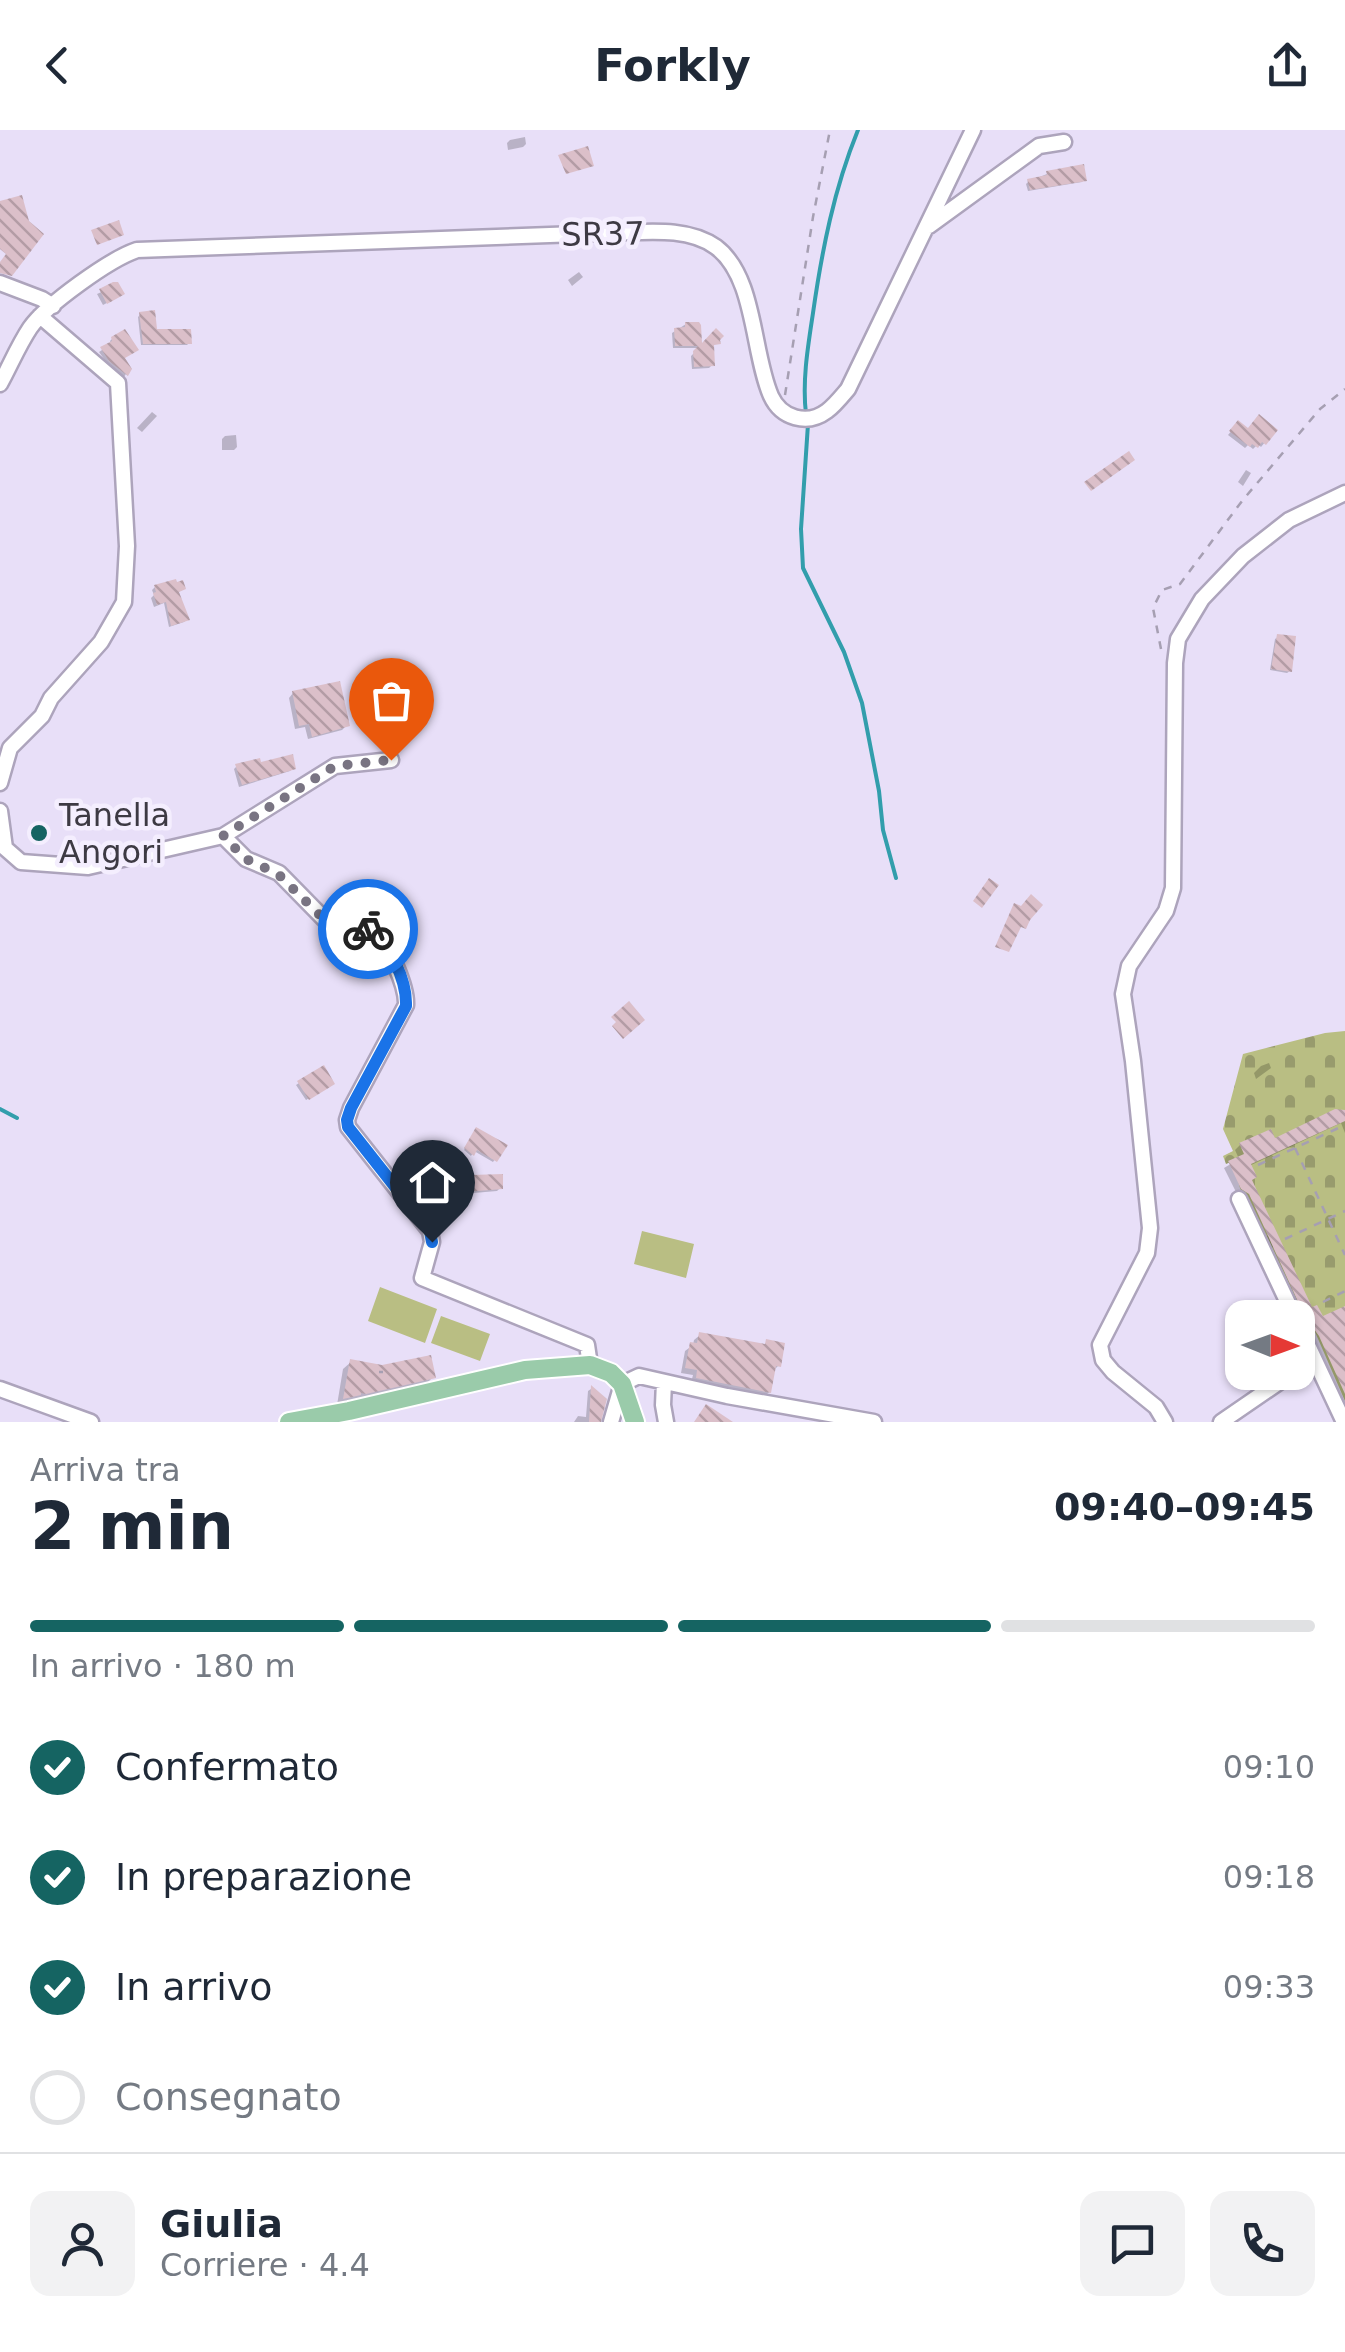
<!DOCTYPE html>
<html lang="it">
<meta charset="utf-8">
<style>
:root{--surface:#fff;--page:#f2f2f3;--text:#1f2937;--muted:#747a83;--line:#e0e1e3;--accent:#156462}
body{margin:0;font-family:"DejaVu Sans",sans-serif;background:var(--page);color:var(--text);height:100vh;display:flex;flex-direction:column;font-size:38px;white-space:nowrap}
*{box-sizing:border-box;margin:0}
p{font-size:32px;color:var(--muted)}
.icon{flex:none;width:55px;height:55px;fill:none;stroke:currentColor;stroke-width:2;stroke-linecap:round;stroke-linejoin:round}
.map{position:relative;height:1292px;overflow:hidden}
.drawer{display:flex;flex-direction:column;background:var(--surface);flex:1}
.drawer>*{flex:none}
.needle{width:65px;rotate:91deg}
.fabs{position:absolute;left:1225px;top:1170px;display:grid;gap:20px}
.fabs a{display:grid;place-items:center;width:90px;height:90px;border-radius:20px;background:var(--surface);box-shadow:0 2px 8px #0004;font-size:50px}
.pin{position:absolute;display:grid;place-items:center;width:85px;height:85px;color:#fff;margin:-102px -42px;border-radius:50% 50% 50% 0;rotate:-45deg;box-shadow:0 0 10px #0007}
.pin .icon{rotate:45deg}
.courier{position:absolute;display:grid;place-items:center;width:100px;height:100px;margin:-50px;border:8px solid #1a73e8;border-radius:50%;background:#fff;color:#222;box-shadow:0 2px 12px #0007}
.headline em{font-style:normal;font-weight:800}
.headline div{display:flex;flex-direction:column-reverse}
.headline{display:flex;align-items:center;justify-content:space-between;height:170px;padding:0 30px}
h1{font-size:65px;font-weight:800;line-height:75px}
.bar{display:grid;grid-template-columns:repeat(4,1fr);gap:15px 10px;align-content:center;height:120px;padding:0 30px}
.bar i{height:12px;border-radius:8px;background:var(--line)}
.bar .active{background:var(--accent)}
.bar p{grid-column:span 4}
.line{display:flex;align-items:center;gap:25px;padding:0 30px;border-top:2px solid var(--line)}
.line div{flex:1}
.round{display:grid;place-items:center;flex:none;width:105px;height:105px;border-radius:20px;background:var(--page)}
ol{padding:0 30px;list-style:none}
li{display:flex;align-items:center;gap:30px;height:110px}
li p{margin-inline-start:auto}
li .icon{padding:10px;border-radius:50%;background:var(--accent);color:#fff;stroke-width:4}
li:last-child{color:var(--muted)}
li i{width:55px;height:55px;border:5px solid var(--line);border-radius:50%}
header{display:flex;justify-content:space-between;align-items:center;height:130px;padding:0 30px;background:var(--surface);font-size:45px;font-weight:800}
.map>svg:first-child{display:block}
.cemetery{fill:url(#cemetery-stones)}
.pitch{fill:#b9be83}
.shadow{fill:#0003}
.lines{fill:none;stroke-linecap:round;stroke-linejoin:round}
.stream{stroke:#329eac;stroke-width:4}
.building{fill:url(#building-back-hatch)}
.minor-casing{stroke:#ada4bc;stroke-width:19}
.major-casing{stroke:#fff;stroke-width:22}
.path{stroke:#a69fb2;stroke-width:2.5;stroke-dasharray:8 8;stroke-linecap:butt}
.minor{stroke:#fff;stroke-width:14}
.major{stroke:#9acbaa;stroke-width:18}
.done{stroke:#797482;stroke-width:10;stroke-dasharray:0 18}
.route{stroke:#1a73e8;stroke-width:12}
.poi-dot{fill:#156462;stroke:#f4eefe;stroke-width:4}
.labels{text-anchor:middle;stroke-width:9;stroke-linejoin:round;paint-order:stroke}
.street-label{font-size:32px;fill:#3d3a43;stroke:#f4eefe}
.poi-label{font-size:32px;fill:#3d3a43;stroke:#f4eefe;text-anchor:start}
</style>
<header><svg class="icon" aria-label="back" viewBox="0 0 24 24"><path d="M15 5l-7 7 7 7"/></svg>Forkly<svg class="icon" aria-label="share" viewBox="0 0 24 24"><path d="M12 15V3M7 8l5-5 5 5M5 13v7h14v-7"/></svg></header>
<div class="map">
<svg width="1345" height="1292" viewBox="0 0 1345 1292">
<defs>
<pattern id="cemetery-stones" width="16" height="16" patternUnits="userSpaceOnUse" patternTransform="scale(2.5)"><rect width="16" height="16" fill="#b9be83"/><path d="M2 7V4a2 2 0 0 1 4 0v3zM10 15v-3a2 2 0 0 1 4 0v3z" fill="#989b6d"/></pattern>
<pattern id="building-back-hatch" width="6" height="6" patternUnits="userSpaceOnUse" patternTransform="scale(2.5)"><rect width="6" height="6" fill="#dbbfc9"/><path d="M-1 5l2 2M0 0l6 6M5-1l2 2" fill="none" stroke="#b39ca5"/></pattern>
</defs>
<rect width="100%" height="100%" fill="#e8dff8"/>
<path class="cemetery" d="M 1345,901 L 1345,1271 L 1312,1195 L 1309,1196 L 1307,1191 L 1304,1191 L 1300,1182 L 1302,1180 L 1300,1177 L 1296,1179 L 1240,1058 L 1233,1031 L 1226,1034 L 1223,1026 L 1233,1021 L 1223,999 L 1243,924 L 1325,903 Z"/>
<path class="pitch" d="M 642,1101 L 694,1114 L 686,1148 L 634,1134 Z
M 380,1157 L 437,1179 L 425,1213 L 368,1191 Z
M 441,1186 L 490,1204 L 480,1231 L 431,1213 Z"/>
<path class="shadow" d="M 525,7 L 526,14 L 523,17 L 508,20 L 507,13 L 510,10 Z
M 1047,44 L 1084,50 L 1082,52 L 1028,61 L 1026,54 L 1029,51 Z
M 579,142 L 583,147 L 572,156 L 568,150 Z
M 117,155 L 118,167 L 103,175 L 97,164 Z
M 140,185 L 155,202 L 189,213 L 187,215 L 141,215 L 138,187 Z
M 686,194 L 699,218 L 673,218 L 672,203 Z
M 716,202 L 718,213 L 711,216 L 712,235 L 709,238 L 692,239 L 691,226 Z
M 112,209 L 129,239 L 124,247 L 107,233 L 99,222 L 111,214 L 110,211 Z
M 152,282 L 157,286 L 142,302 L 137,298 Z
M 1238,293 L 1248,301 L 1275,300 L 1261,317 L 1258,314 L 1253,319 L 1248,315 L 1245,318 L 1228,305 Z
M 236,305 L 237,317 L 234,320 L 222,320 L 222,309 L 225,306 Z
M 1246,340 L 1251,343 L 1243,356 L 1238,352 Z
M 155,457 L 184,459 L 176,463 L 187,489 L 184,492 L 169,497 L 164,473 L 154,477 L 151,468 L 154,465 L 152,460 Z
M 1278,507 L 1290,541 L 1287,543 L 1270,540 L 1275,509 Z
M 293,563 L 347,595 L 342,600 L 308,609 L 305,597 L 295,599 L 289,568 Z
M 237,636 L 259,636 L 293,638 L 290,641 L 239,657 L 234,639 Z
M 1269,933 L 1271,938 L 1256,949 L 1254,943 L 1261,936 Z
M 299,953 L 330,956 L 306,970 L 296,955 Z
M 1345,983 L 1345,1003 L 1341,993 L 1249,1036 L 1250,1052 L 1310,1181 L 1322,1190 L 1345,1179 L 1345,1280 L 1224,1038 L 1239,1029 L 1235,1020 L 1240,1015 L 1274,1012 Z
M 477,1000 L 504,1016 L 493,1032 L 474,1021 L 471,1026 L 464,1020 Z
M 440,1049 L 500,1058 L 497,1061 L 438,1066 L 437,1052 Z
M 700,1205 L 778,1236 L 773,1241 L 769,1262 L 763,1268 L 691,1253 L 693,1245 L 681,1243 L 685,1221 L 693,1215 L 694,1210 Z
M 351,1232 L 433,1247 L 425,1255 L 337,1275 L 343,1239 Z
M 591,1259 L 604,1270 L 599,1292 L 574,1292 L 578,1286 L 586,1287 L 588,1261 Z"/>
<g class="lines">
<path class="stream" d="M 806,284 C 802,251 808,216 813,183 C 822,120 834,59 858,0
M 808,294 L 801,399 L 803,438 L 844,522 L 862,573 L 879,661 L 883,700 L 896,748
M 0,979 L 17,988"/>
</g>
<path class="building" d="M 588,16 L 594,36 L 566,44 L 558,25 Z
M 1084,34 L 1087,51 L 1030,60 L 1027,49 L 1047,45 L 1046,41 Z
M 22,65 L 29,91 L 44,104 L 12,146 L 0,143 L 0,132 L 6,124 L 0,119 L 0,71 Z
M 119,90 L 124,105 L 97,115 L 91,100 Z
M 113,152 L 118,152 L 125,164 L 107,174 L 99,159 Z
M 155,180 L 157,199 L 191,199 L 192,214 L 143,214 L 139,182 Z
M 685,192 L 699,192 L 701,195 L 702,213 L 716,198 L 724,206 L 720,210 L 721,214 L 714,215 L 715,236 L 694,237 L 693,221 L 698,216 L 675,216 L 674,198 L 685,197 Z
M 125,199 L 139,220 L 125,228 L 132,239 L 128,246 L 109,231 L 100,217 L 112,211 L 111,207 Z
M 1259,284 L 1278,300 L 1266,315 L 1262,312 L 1258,318 L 1252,314 L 1250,317 L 1229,301 L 1238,290 L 1248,298 Z
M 1129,321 L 1135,330 L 1091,361 L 1084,352 Z
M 176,449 L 177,452 L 183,450 L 186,459 L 179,462 L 190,490 L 171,496 L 166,472 L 157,475 L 153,463 L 156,462 L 154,455 Z
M 1277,504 L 1296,506 L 1292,542 L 1271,539 Z
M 340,551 L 350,596 L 312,607 L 309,594 L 299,596 L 292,561 Z
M 293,624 L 296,639 L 242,655 L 235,634 L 260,628 L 261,632 Z
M 989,748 L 999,755 L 982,778 L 973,771 Z
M 1031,764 L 1043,775 L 1030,790 L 1026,799 L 1021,797 L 1009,822 L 995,817 L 1014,773 L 1021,776 Z
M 629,871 L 645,890 L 623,909 L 612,896 L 616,892 L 611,887 Z
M 324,935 L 335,954 L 309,970 L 297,951 Z
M 1335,979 L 1345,980 L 1345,991 L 1251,1034 L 1257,1047 L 1252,1050 L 1312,1177 L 1317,1175 L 1323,1186 L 1345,1176 L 1345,1264 L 1319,1206 L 1305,1187 L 1249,1064 L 1241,1059 L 1228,1031 L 1244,1024 L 1239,1013 L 1271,999 L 1275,1008 Z
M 476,997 L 508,1015 L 497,1032 L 477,1020 L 474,1026 L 464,1018 Z
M 503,1044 L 503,1059 L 440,1064 L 439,1046 Z
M 699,1202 L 765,1214 L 766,1209 L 785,1213 L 781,1237 L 776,1236 L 771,1263 L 696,1248 L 697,1240 L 685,1238 L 690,1212 L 697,1213 Z
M 431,1225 L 436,1248 L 366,1264 L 361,1263 L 361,1265 L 343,1269 L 350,1229 L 382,1235 Z
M 591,1255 L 607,1269 L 601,1292 L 589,1292 Z
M 706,1274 L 733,1292 L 694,1292 Z"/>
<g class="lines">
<g class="minor-casing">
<path id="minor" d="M 929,96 L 1039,16 L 1064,12
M 0,153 L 42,169 L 53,176
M 0,254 C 10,236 18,216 30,198 C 46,175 110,129 137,120 L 605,103 C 640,103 686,95 716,117 C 756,147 752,223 771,266 C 781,288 807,296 827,281 C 835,275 842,266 848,259 L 973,0
M 0,653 L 10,618 L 42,586 L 51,568 L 101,512 L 124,472 L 127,416 L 118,253 L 40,186
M 0,681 L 5,718 L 21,732 L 88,737 L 223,706 L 335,636 L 391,630
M 223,706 L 246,729 L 279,743 L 331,796 C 343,797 363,794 373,801 C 388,812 407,857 406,875 L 351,978 L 347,990 L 348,997 L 430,1101 L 432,1112 L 422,1148 L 587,1215 L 590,1235
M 1239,1069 L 1295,1188
M 1298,1194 L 1343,1290
M 664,1252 L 663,1275 L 666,1292
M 0,1259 L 91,1292
M 611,1292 L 622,1254 L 639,1246 L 727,1266 L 874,1292
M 1165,1292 L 1156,1277 L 1113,1242 L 1103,1230 L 1100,1215 L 1147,1123 L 1150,1098 L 1133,931 L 1123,864 L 1129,836 L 1166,781 L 1173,758 L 1175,533 L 1178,509 L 1202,469 L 1243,426 L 1289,390 L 1345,363
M 1221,1292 L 1294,1242"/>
</g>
<g class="major-casing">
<path id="major" d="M 289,1292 L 349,1281 L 525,1240 L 590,1235 L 611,1243 L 622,1254 L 635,1292"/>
</g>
<path class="path" d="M 785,265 L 813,87 L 830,0
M 1161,519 L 1153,478 L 1162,460 L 1180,454 L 1242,371 L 1320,279 L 1345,259
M 1295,1018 L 1345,1125
M 1258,1035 L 1345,995
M 1285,1109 L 1345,1081
M 1323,1172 L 1345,1161
M 379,1242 L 383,1242"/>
<use href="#minor" class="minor"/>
<use href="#major" class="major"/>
</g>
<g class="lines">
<path class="done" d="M 368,799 L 331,796 L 278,744 L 246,729 L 223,706 L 335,636 L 391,630"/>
<path class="route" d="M 368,799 C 389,812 407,850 406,876 L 351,978 L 347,990 L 348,997 L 430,1101 L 432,1112"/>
</g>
<circle class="poi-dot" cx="39" cy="703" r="10"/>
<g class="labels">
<g class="street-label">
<text transform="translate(603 104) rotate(-1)" y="11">SR37</text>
</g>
<g class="poi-label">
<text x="59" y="696">Tanella<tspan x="59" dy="37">Angori</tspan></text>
</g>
</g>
</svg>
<div class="fabs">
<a><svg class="needle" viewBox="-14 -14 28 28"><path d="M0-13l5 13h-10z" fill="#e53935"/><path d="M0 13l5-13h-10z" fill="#747a83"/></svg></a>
</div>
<div class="pin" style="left:391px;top:630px;background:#ea580c"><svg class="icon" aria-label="bag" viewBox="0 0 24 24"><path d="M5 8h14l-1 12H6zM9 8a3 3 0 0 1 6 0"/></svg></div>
<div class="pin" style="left:432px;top:1112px;background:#1f2937"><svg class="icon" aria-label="home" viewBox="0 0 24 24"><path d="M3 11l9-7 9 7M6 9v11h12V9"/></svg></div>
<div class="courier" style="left:368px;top:799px"><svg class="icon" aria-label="bike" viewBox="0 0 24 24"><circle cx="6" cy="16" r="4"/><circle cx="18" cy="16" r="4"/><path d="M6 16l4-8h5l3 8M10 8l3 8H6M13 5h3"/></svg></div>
</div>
<section class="drawer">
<div class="headline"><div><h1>2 min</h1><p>Arriva tra</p></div><em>09:40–09:45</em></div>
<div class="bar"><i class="active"></i><i class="active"></i><i class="active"></i><i></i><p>In arrivo · 180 m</p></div>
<ol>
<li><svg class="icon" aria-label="check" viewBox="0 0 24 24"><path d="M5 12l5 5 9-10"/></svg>Confermato<p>09:10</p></li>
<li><svg class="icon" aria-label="check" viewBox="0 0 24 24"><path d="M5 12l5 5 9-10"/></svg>In preparazione<p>09:18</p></li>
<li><svg class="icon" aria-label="check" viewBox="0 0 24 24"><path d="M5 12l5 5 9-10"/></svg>In arrivo<p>09:33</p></li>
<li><i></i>Consegnato</li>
</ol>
<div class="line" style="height:180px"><a class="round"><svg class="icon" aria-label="person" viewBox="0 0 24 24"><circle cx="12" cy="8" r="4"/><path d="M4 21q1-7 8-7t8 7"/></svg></a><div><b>Giulia</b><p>Corriere · 4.4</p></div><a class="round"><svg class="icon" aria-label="chat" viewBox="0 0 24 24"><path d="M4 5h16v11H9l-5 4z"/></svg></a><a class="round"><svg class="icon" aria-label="phone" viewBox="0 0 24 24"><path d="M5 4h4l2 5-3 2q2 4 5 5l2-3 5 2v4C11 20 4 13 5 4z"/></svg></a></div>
</section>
